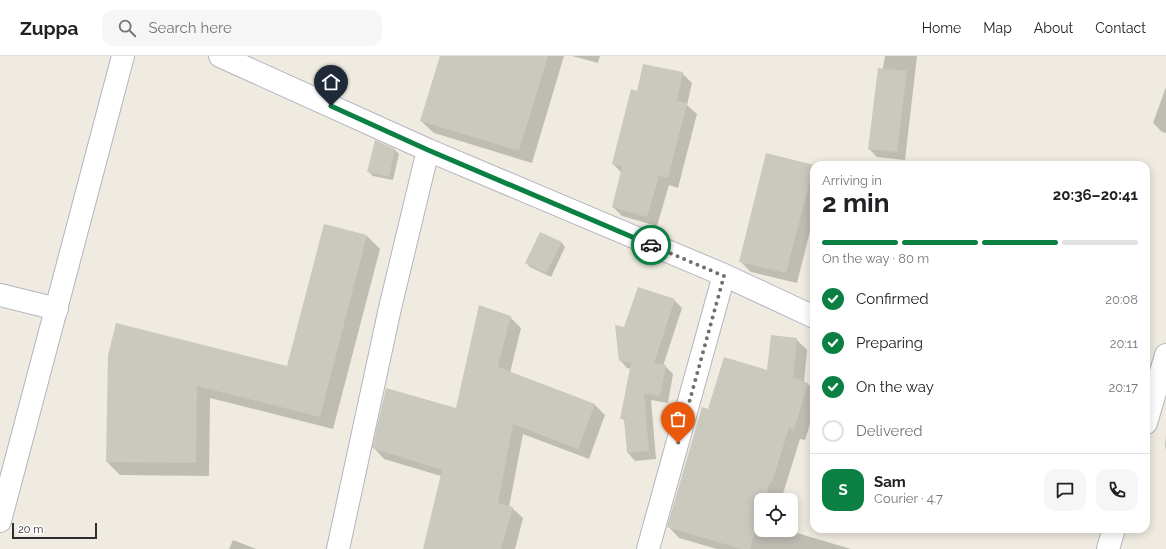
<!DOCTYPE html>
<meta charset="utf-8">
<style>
:root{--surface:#fff;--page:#f6f6f6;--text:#202124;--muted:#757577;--line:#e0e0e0;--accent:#0b8043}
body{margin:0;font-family:Raleway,sans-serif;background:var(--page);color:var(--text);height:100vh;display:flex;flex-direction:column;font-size:15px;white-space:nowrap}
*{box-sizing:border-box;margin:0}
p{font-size:13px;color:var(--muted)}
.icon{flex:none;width:22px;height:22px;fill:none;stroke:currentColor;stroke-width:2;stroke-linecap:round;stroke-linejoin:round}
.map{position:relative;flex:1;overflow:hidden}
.side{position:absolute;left:810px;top:105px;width:340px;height:372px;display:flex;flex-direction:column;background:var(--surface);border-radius:12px;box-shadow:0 2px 10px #0003}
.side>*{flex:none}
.controls{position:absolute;left:754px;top:437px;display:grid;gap:8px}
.controls a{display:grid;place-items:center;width:44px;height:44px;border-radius:8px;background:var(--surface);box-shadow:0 2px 10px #0003;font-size:20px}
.scale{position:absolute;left:12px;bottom:10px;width:85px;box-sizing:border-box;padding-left:4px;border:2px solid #2e2e2e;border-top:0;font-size:11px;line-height:14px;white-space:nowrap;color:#2e2e2e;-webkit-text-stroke:3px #fff;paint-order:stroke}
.pin{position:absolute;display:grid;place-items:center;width:34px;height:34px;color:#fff;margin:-41px -17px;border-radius:50% 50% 50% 0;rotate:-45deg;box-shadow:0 0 4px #0007}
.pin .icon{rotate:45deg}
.courier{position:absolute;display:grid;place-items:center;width:40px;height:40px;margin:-20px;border:3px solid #0b8043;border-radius:50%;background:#fff;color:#222;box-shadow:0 1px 5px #0007}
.head em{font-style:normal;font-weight:700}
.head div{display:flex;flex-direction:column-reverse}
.head{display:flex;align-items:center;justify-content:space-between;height:68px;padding:0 12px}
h1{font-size:26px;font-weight:700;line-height:30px}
.bar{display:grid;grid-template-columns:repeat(4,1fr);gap:6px 4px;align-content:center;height:48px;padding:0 12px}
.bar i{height:5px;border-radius:3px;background:var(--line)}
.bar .selected{background:var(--accent)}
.bar p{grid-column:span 4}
.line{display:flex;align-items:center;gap:10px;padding:0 12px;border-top:1px solid var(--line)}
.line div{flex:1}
.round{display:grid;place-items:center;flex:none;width:42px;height:42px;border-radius:12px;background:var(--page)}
ol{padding:0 12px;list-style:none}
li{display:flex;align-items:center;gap:12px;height:44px}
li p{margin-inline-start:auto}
li .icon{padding:4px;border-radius:50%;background:var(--accent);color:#fff;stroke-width:4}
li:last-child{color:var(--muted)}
li i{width:22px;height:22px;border:2px solid var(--line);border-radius:50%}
header{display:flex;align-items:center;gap:24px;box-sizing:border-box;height:56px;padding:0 20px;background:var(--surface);border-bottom:1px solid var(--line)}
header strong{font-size:19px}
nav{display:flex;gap:22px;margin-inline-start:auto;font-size:14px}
.search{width:280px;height:36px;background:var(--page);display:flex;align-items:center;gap:10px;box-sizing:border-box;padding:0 14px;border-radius:12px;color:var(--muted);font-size:15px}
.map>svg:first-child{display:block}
.shadow{fill:#0003}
.building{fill:#cbc9be}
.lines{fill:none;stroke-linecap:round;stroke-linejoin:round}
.street-casing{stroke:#b4b4c1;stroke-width:24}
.secondary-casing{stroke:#b4b4c1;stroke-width:24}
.street{stroke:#fff;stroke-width:22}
.secondary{stroke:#fff;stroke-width:22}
.done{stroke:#72706c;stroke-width:4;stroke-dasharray:0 7.2}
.route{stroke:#0b8043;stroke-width:5}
</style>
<header>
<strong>Zuppa</strong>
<div class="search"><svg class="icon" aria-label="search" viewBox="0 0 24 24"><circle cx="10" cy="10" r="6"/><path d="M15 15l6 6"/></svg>Search here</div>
<nav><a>Home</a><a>Map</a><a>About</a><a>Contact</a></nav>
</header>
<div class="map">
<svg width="1166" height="493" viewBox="0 0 1166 493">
<rect width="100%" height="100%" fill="#efebe0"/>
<path class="shadow" d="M 441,0 L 564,0 L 532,107 L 434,77 L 421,65 Z
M 572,0 L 600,0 L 598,7 Z
M 885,0 L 917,0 L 905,104 L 877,101 L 869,93 Z
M 682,17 L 692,27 L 687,49 L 697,58 L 678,132 L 669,129 L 657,170 L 622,160 L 613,151 L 622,117 L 613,108 L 638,36 Z
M 1166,31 L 1166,77 L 1162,76 L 1153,67 Z
M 376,85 L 395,94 L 399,98 L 393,124 L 373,120 L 368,115 Z
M 813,110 L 814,176 L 810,175 L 797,227 L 751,216 L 740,205 Z
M 367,180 L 380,193 L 333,373 L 210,342 L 209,420 L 120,419 L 107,406 L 109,299 L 288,311 Z
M 561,186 L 565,191 L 551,221 L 530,211 L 526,207 Z
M 674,244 L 682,252 L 663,310 L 665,310 L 673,318 L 668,347 L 651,344 L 656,403 L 635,405 L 628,397 L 625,366 L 622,362 L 631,313 L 627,312 L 620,304 L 625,272 Z
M 510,261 L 521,272 L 510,317 L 595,349 L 605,359 L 589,403 L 523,378 L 509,451 L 512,452 L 523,462 L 515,493 L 424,493 L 441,420 L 384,403 L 374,392 L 457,353 Z
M 796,283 L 807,294 L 804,327 L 808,328 L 814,334 L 814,355 L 805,384 L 800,383 L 781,444 L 761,444 L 761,474 L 787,474 L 851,493 L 717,493 L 679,482 L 668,470 L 708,354 L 768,316 Z
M 1166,377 L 1166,393 L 1165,391 Z
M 233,484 L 256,493 L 229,493 Z"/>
<path class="building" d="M 440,0 L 548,0 L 519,95 L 420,65 Z
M 643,8 L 683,16 L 677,45 L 687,47 L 668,122 L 659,120 L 647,161 L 612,151 L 622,111 L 612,108 L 631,33 L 637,35 Z
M 878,12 L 907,15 L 897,96 L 868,93 Z
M 375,84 L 395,93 L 389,121 L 367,116 Z
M 766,97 L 814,109 L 786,217 L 739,206 Z
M 324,168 L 367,179 L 320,361 L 197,330 L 196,407 L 106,406 L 108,299 L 116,267 L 287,310 Z
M 540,176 L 562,186 L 546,217 L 525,207 Z
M 638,231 L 675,243 L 654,307 L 666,309 L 660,340 L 644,337 L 649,395 L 627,397 L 624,363 L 620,363 L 631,307 L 619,305 L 615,269 L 624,271 Z
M 479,249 L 511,260 L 498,311 L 595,348 L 578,393 L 513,368 L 498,447 L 513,451 L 501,493 L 423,493 L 442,414 L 372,392 L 386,332 L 456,352 Z
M 771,279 L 797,282 L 793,322 L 808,327 L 794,374 L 789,372 L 772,426 L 770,426 L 765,444 L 761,444 L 761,456 L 750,493 L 741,493 L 667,471 L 702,351 L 708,353 L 724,301 L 767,314 Z"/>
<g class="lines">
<g class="street-casing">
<path id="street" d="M 220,0 L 428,94 L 724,219 L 814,261
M 0,239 L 57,253
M 1146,367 L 1166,299
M 338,493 L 390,252 L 428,94
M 648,493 L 724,219
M 1108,493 L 1114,473"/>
</g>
<g class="secondary-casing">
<path id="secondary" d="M 0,465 L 123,0"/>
</g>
<use href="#street" class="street"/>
<use href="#secondary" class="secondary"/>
</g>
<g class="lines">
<path class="done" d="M 651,189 L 724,220 L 678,387"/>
<path class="route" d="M 331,50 L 428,94 L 651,189"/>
</g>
</svg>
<div class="controls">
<a><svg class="icon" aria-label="locate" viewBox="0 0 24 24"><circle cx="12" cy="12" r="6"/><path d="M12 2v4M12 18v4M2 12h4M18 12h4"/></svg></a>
</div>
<div class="scale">20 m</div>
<div class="pin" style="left:678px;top:387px;background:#ea580c"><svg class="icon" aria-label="bag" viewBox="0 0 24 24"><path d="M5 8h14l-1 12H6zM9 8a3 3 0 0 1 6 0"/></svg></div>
<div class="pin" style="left:331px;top:50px;background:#1f2937"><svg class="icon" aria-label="home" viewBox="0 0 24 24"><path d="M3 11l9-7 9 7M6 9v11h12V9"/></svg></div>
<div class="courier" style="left:651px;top:189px"><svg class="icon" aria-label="car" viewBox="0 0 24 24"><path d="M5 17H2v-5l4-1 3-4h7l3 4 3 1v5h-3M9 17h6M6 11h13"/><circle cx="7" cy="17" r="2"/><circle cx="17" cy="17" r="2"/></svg></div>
<section class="side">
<div class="head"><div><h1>2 min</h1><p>Arriving in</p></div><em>20:36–20:41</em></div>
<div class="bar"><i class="selected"></i><i class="selected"></i><i class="selected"></i><i></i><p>On the way · 80 m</p></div>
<ol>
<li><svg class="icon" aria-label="check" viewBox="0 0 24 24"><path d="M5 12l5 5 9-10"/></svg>Confirmed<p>20:08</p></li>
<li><svg class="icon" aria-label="check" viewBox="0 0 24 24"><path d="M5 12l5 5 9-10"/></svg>Preparing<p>20:11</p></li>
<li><svg class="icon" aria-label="check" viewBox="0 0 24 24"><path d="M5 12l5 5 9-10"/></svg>On the way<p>20:17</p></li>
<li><i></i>Delivered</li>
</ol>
<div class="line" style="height:72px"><b class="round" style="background:var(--accent);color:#fff">S</b><div><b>Sam</b><p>Courier · 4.7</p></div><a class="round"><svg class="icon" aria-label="chat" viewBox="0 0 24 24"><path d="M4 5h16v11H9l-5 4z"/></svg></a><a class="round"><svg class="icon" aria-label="phone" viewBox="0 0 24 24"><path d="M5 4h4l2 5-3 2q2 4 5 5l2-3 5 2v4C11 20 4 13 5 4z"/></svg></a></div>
</section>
</div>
